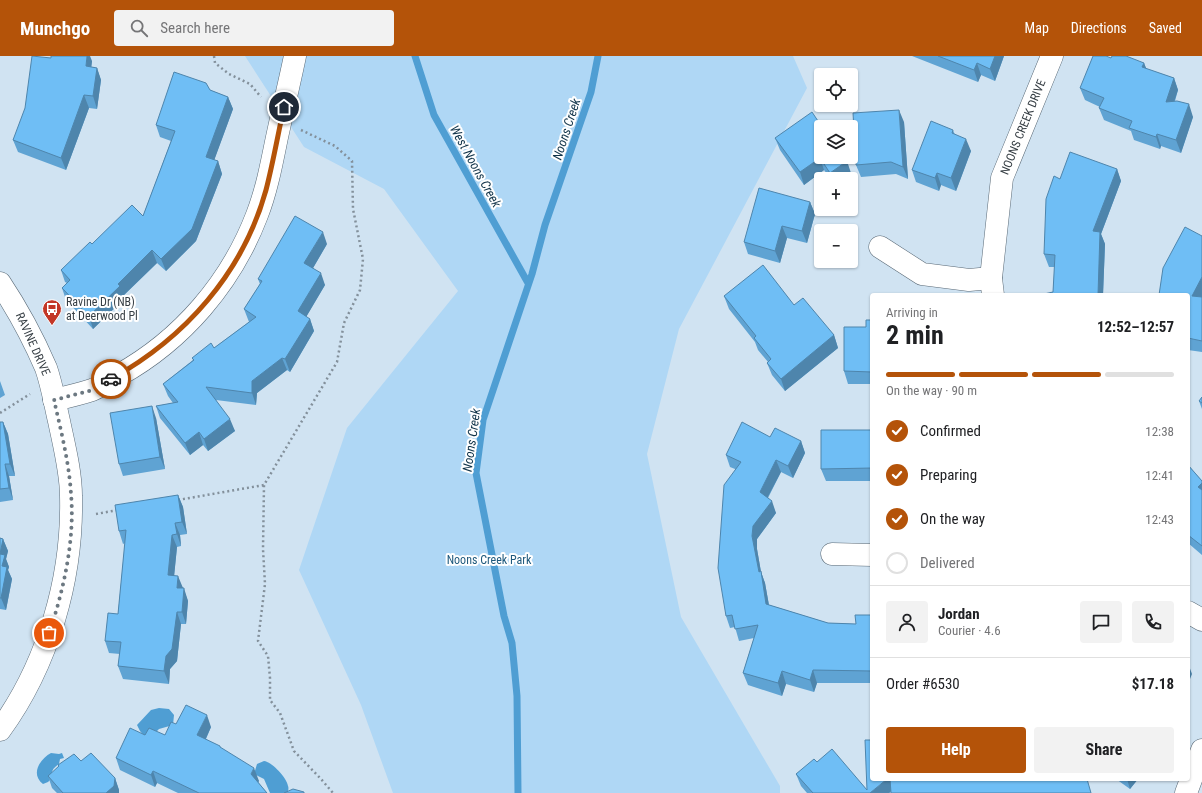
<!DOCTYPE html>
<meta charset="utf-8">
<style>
:root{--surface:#fff;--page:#f2f2f2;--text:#202124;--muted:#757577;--line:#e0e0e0;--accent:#b45309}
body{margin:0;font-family:"Roboto Condensed",sans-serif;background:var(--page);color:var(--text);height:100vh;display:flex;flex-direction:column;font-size:15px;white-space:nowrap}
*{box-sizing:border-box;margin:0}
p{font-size:13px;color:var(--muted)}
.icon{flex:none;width:22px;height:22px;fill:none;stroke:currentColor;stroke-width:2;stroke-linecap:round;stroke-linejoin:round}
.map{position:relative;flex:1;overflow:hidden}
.panel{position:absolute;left:870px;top:237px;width:320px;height:488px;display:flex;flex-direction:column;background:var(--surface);border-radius:4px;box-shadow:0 1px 3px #0004}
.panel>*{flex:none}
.fabs{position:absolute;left:814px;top:12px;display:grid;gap:8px}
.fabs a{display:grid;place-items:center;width:44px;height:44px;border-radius:4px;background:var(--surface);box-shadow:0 1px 3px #0004;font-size:20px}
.pin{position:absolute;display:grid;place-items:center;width:34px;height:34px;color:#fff;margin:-17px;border:2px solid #fff;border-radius:50%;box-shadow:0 1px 4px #0007}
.courier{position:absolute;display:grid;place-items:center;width:40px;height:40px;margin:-20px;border:3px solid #b45309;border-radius:50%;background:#fff;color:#222;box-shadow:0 1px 5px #0007}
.headline em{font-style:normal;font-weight:700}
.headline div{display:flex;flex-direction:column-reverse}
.headline{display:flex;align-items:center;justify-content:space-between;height:68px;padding:0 16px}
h1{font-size:26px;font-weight:700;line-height:30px}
.bar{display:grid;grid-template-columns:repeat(4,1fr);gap:6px 4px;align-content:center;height:48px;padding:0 16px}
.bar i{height:5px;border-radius:3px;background:var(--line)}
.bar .selected{background:var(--accent)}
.bar p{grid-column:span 4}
.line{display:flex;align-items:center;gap:10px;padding:0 16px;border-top:1px solid var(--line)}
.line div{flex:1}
.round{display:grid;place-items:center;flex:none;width:42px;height:42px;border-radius:4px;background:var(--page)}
ol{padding:0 16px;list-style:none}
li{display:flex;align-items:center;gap:12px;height:44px}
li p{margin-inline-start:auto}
li .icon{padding:4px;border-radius:50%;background:var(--accent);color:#fff;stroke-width:4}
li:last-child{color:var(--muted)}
li i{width:22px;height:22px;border:2px solid var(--line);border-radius:50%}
.button{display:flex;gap:8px;margin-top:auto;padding:8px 16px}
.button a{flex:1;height:46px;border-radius:4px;background:var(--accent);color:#fff;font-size:16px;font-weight:700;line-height:46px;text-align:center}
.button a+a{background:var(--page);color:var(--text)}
header{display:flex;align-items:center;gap:24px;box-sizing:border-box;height:56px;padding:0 20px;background:var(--accent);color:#fff}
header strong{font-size:19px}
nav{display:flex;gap:22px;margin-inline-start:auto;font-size:14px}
.search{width:280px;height:36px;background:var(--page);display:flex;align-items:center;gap:10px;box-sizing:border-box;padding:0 14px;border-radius:4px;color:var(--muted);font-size:15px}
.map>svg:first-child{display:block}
.green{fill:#afd7f5}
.water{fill:#4f9ed3}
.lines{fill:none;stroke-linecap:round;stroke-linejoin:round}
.stream{stroke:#4f9ed3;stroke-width:7}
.minor-casing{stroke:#596976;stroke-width:23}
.tertiary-casing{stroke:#596976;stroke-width:23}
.path{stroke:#83909b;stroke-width:2.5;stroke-dasharray:2 3;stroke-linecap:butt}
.minor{stroke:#fff;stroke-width:22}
.tertiary{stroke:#fff;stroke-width:22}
.wall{fill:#5fa3d3}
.shaded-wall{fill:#4e85ac}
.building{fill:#6fbef5;stroke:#4e85ac}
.done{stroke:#6c7881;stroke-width:4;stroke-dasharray:0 7.2}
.route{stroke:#b45309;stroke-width:5}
.labels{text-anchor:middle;stroke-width:4;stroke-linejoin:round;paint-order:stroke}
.street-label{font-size:12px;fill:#363e44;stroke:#fff}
.poi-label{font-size:12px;fill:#363e44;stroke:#fff;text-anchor:start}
.park-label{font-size:12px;fill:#1e597d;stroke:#fff}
.water-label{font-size:13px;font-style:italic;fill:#103349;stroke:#fff}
</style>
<header>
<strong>Munchgo</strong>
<div class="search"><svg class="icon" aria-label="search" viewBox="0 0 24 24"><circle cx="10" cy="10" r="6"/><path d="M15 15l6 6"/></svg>Search here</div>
<nav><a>Map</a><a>Directions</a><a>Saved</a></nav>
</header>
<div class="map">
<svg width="1202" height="737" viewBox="0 0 1202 737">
<rect width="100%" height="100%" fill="#d0e3f2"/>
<path class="green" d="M 245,0 L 793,0 L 807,32 L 679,273 L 647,398 L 681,561 L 780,730 L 780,737 L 393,737 L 361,649 L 299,514 L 347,372 L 458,235 L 384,133 L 304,91 Z"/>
<path class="water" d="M 159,652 L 169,653 L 174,659 L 173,669 L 159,673 L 153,679 L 145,681 L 140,675 L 137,669 L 151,654 Z
M 51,697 L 59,698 L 62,697 L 64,702 L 60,703 L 59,708 C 53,712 51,715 52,722 L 48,726 L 43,728 C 30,718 40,703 51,697 Z
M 264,705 C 272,706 287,722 288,730 C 289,732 288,735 288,737 L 270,737 L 264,723 L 254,718 L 257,708 Z"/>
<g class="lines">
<path class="stream" d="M 415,0 L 434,59 L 528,227
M 518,737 L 517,640 L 512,587 L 504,560 L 476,417 L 483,364 L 532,218 L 545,169 L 591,36 L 598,0"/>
<g class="minor-casing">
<path id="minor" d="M 880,191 L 922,218 L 969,224 L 991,222
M 54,344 C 67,341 80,338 92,334 C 102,330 110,324 119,319 C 182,284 231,227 257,159 C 266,136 271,111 276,86 C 282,57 289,29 295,0
M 832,498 L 872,499
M 1186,737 L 1202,694"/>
</g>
<g class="tertiary-casing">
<path id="tertiary" d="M 0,227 C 18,254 33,282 46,312 C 52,329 55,348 59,365 C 64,389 71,416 71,440 C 73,522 48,608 0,674
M 993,239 L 991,222 L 1002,122 L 1052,0
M 1188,556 L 1202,564"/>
</g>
<path class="path" d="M 214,0 L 215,7 L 229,18 L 250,28 L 261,41
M 301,74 L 335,90 L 352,105 L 353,153 L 363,203 L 360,234 L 344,267 L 337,306 L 264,429 L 263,493 L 265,528 L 258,585 L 268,600 L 270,622 L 270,644 L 280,657 L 294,695 L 321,723 L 333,737
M 0,357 L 30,338
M 178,444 L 264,429
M 96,458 L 118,454"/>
<use href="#minor" class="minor"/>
<use href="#tertiary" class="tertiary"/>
</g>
<path class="wall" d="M 912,0 L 1004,0 L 995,25 L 981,19 L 978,26 Z
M 51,2 L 92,5 L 91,11 L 97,12 L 101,24 L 97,53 L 89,52 L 66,114 L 18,96 L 13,84 Z
M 1111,2 L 1144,7 L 1146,13 L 1174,22 L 1178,34 L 1175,45 L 1193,61 L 1181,97 L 1161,90 L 1160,93 L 1134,84 L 1131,75 L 1104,64 L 1099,52 L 1100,51 L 1085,44 L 1080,32 Z
M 210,34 L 228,41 L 233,53 L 214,104 L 218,105 L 222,118 L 196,185 L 166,215 L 157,207 L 124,239 L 125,242 L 93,273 L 66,244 L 62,232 L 67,227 L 65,226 L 61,214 L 92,188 L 143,160 L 171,85 L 160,81 L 156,69 Z
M 904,66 L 908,123 L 896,118 L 861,121 L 856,109 Z
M 953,74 L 955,79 L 971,95 L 956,135 L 941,129 L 939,135 L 916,126 L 912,114 Z
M 775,82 L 851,117 L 843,123 L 831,123 L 824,114 L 804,129 L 780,94 Z
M 1117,113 L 1121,125 L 1101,178 L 1105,188 L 1103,239 L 1044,239 L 1053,236 L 1055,211 L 1049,211 L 1044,198 L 1060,123 Z
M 810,146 L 815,158 L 807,187 L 787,182 L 780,207 L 748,198 L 744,186 Z
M 1202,180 L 1202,296 L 1188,294 L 1188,239 Z
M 327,188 L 313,212 L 325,229 L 306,261 L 310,263 L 314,275 L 290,316 L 287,314 L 257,337 L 256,349 L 216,344 L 235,375 L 208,395 L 203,389 L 190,399 L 160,362 L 156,350 L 173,347 L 168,340 L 163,328 L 193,304 L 192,302 L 214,292 L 249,266 L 244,253 L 260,228 L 258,223 Z
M 724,240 L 794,249 L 834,279 L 838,292 L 785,335 L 772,319 L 767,307 L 768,306 L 758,294 L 755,286 L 729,253 Z
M 872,264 L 872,328 L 848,328 L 844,315 L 866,271 Z
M 0,325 L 5,339 L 0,342 Z
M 1202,341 L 1202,353 L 1199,345 Z
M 156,362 L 165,413 L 123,420 L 119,408 Z
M 0,366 L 3,366 L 8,378 L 15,420 L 9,420 L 13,444 L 0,446 Z
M 872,374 L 872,425 L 826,425 L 821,413 Z
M 770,381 L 801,385 L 805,397 L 793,422 L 781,416 L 768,442 L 776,457 L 757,483 L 757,493 L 761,516 L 765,527 L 769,549 L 828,567 L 856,568 L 872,559 L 872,627 L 817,627 L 814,636 L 786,628 L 782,640 L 748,629 L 743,617 L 754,582 L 739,585 L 735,571 L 730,572 L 726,560 L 735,413 L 730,411 L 726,399 Z
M 1188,409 L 1202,425 L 1202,499 L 1188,487 Z
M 178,439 L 183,451 L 187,478 L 180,479 L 181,490 L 177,491 L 174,520 L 183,532 L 188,545 L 186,568 L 181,568 L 177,605 L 170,613 L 169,628 L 123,623 L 118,610 L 120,598 L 109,597 L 105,585 L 118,558 L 125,487 L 123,488 L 119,475 Z
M 0,482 L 3,483 L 8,495 L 6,503 L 9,511 L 8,514 L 12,523 L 6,554 L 0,553 Z
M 176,668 L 211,671 L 206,683 L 221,692 L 259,725 L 258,726 L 267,737 L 178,737 L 157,727 L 155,731 L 120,714 L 116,702 L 145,679 L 165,679 Z
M 81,705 L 115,722 L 119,734 L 119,737 L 57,737 L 52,732 L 48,720 L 59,711 L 58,709 Z
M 817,706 L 867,734 L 891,736 L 889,737 L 807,737 L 801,730 L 796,718 Z
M 1116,723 L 1138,723 L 1130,733 Z"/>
<path class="shaded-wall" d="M 87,0 L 90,0 L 92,5 L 90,23 L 86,10 Z
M 995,0 L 1004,0 L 995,25 L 990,13 Z
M 977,7 L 981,19 L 978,26 L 974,14 Z
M 1144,7 L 1149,19 L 1142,11 Z
M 97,12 L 101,24 L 97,53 L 93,40 Z
M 1174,22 L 1178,34 L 1170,58 L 1166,46 Z
M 84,39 L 89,52 L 66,114 L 61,102 Z
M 228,41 L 233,53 L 211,113 L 206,101 Z
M 1189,48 L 1193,61 L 1181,97 L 1176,84 Z
M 899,54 L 904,66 L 908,123 L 903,111 Z
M 1157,78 L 1161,90 L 1160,93 L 1156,81 Z
M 966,83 L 971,95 L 956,135 L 951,122 Z
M 820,102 L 824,114 L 804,129 L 800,116 Z
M 218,105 L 222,118 L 196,185 L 166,215 L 161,203 Z
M 847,105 L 851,117 L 843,123 L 833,123 L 830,117 Z
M 1117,113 L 1121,125 L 1101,178 L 1105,188 L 1103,239 L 1098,239 L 1093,175 Z
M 937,117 L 941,129 L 939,135 L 935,122 Z
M 810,146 L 815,158 L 807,187 L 802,175 Z
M 782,170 L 787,182 L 780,207 L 775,195 Z
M 323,176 L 327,188 L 309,219 L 304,207 Z
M 152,194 L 157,207 L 124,239 L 125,242 L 93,273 L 89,260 L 118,228 Z
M 321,217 L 325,229 L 302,268 L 298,255 Z
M 1202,221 L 1202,242 L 1192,240 Z
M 310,263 L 314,275 L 290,316 L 285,303 Z
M 834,279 L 838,292 L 785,335 L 781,323 Z
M 282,302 L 287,314 L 257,337 L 256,349 L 252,337 L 252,325 Z
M 152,350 L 156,362 L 165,413 L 160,401 Z
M 230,363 L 235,375 L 208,395 L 204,383 Z
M 3,366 L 8,378 L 15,420 L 10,408 Z
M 199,376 L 203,389 L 190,399 L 185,387 Z
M 801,385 L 805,397 L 793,422 L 788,410 Z
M 776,404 L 781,416 L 764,448 L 760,436 Z
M 5,408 L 9,420 L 13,444 L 9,432 Z
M 1202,427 L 1202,442 L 1198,431 Z
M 178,439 L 183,451 L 187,478 L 182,466 Z
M 772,445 L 776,457 L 757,483 L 757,493 L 761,516 L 765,527 L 771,561 L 766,548 L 759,516 L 752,480 L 753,470 Z
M 175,467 L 180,479 L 181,490 L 177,478 Z
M 172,479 L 177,491 L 173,531 L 168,519 Z
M 3,483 L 8,495 L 6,503 L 9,511 L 8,514 L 12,523 L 6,554 L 1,542 L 2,510 L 0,498 Z
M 178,520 L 183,532 L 177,532 Z
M 184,532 L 188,545 L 186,568 L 182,556 Z
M 177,556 L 181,568 L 177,605 L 170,613 L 169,628 L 164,615 L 166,600 Z
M 1188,607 L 1192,618 L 1188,628 Z
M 813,614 L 817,627 L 814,636 L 810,624 Z
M 782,615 L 786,628 L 782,640 L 778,627 Z
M 207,659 L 211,671 L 202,691 L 197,679 Z
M 254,712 L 259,725 L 256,730 L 251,718 Z
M 153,715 L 157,727 L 155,731 L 151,719 Z
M 115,722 L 119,734 L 119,737 L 106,737 Z
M 887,723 L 891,723 L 894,733 L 889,737 L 870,737 Z
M 1127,723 L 1138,723 L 1130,733 Z"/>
<path class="building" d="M 32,0 L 51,2 L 51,0 L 87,0 L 86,10 L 97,12 L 93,40 L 84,39 L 61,102 L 13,84 L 25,52 Z
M 938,0 L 995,0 L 990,13 L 977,7 L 974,14 Z
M 1093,0 L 1106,0 L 1111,2 L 1112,0 L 1126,0 L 1144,7 L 1142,11 L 1174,22 L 1166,46 L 1177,45 L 1189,48 L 1176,84 L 1157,78 L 1156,81 L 1129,72 L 1132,65 L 1099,52 L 1104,42 L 1080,32 Z
M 174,16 L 206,27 L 210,34 L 228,41 L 206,101 L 218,105 L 192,173 L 161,203 L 152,194 L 118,228 L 120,230 L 89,260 L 62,232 L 70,224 L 61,214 L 90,186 L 92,188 L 132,149 L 143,160 L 175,75 L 156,69 Z
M 899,54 L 903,111 L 891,106 L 856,109 L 853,57 Z
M 812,56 L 822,71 L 821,71 L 821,101 L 844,101 L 847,105 L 830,117 L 820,102 L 800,116 L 775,82 Z
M 931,65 L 953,74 L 952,77 L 966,83 L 951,122 L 937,117 L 935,122 L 912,114 Z
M 1070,96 L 1117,113 L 1093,175 L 1100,176 L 1098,239 L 1044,239 L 1044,238 L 1053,236 L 1055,199 L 1044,198 L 1046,143 L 1054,120 L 1060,123 Z
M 759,132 L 810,146 L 802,175 L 782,170 L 775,195 L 744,186 Z
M 295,160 L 323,176 L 304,207 L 321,217 L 298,255 L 310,263 L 285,303 L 282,302 L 252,325 L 252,337 L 206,331 L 230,363 L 204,383 L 199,376 L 185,387 L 156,350 L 178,346 L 163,328 L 194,304 L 192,302 L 211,287 L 214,292 L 256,261 L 244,253 L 262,225 L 258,223 Z
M 1185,171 L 1202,180 L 1202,221 L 1192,240 L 1202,241 L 1202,285 L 1188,282 L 1188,239 L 1159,239 L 1163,212 Z
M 763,209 L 794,249 L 803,242 L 834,279 L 781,323 L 767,307 L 771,303 L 754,282 L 756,280 L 724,240 Z
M 866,264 L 872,264 L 872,316 L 844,315 L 844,271 L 866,271 Z
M 1202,341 L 1202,347 L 1199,345 Z
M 152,350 L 160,401 L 119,408 L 110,357 Z
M 0,366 L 3,366 L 10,408 L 5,408 L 9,432 L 0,433 Z
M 742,366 L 770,381 L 775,372 L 801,385 L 788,410 L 776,404 L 760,436 L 772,445 L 753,470 L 752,480 L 759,516 L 761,515 L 766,548 L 828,567 L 856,568 L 855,559 L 872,559 L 872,615 L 813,614 L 810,624 L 782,615 L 778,627 L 743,617 L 758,569 L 735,573 L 732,559 L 726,560 L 718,512 L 724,429 L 741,406 L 726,399 Z
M 821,374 L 872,374 L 872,412 L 821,413 Z
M 1188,409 L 1202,425 L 1202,427 L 1198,431 L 1202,434 L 1202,490 L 1188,479 Z
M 178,439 L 182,466 L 175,467 L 177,478 L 172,479 L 168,519 L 178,520 L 177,532 L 184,532 L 182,556 L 177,556 L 172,593 L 166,600 L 164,615 L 118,610 L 121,586 L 105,585 L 108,557 L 118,558 L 126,474 L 119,475 L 115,449 Z
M 0,482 L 3,483 L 0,498 L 5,499 L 2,510 L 7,511 L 1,542 L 0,542 Z
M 186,649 L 207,659 L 197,679 L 220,690 L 220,691 L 254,712 L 251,718 L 267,737 L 199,737 L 153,715 L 151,719 L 116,702 L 130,672 L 145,679 L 149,672 L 165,679 L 171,666 L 176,668 Z
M 865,684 L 872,684 L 872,723 L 887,723 L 870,737 L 813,737 L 796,718 L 814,703 L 817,706 L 832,693 L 867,734 Z
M 91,697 L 115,722 L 114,730 L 106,737 L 63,737 L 48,720 L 59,710 L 58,709 L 74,698 L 81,705 Z
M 890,723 L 1087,723 L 1091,737 L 891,737 Z
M 293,733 L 304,736 L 304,737 L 284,737 Z"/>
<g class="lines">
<path class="done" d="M 49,577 C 64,534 75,482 71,438 C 69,406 61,375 54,344 L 93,334 L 111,323"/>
<path class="route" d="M 111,323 C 185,282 243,217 266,134 C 273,107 278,78 284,51"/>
</g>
<defs>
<g id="bus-pin" transform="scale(1)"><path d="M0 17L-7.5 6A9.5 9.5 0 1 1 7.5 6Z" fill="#c33626" stroke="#fff"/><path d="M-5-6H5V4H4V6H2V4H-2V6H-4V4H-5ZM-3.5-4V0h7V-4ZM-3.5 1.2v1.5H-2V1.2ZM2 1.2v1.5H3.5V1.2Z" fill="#fff"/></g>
</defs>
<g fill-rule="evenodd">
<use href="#bus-pin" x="52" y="253"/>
</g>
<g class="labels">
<g class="street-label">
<text transform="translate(1023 71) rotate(-68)" y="4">NOONS CREEK DRIVE</text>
<text transform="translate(33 288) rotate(66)" y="4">RAVINE DRIVE</text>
</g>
<g class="poi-label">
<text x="66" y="250">Ravine Dr (NB)<tspan x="66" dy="14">at Deerwood Pl</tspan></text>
</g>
<g class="park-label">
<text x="489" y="508">Noons Creek Park</text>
</g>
<g class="water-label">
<text transform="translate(566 73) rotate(-72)" y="5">Noons Creek</text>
<text transform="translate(476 110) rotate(61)" y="5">West Noons Creek</text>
<text transform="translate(471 384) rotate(-82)" y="5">Noons Creek</text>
</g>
</g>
</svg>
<div class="fabs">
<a><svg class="icon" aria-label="locate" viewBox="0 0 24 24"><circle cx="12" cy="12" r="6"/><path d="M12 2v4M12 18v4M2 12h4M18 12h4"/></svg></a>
<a><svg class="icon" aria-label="layers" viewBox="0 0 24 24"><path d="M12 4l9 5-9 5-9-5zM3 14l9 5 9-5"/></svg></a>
<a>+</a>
<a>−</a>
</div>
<div class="pin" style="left:49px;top:577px;background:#ea580c"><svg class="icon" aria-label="bag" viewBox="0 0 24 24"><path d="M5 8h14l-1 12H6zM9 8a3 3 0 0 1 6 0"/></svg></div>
<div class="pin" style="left:284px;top:51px;background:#1f2937"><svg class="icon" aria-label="home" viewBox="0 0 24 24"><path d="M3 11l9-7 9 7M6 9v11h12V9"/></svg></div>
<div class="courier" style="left:111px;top:323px"><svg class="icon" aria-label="car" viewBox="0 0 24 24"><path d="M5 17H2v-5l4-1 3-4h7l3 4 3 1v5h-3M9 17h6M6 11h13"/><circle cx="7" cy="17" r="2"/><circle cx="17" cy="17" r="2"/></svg></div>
<section class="panel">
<div class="headline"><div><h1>2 min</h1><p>Arriving in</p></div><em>12:52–12:57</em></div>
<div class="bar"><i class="selected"></i><i class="selected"></i><i class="selected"></i><i></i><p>On the way · 90 m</p></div>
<ol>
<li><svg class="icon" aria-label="check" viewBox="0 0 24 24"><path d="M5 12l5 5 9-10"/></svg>Confirmed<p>12:38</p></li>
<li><svg class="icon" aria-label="check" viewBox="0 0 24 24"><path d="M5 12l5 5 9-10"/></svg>Preparing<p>12:41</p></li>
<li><svg class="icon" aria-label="check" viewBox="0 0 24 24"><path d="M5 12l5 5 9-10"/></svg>On the way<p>12:43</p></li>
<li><i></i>Delivered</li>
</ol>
<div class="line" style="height:72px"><a class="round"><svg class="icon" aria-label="person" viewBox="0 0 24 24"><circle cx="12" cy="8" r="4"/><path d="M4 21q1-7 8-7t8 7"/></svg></a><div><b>Jordan</b><p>Courier · 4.6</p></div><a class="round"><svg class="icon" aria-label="chat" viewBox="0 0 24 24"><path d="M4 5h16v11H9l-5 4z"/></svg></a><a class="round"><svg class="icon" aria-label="phone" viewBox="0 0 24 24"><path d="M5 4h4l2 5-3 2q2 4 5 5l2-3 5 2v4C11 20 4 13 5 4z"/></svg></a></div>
<div class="line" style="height:52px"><div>Order #6530</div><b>$17.18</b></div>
<div class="button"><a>Help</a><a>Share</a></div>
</section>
</div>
